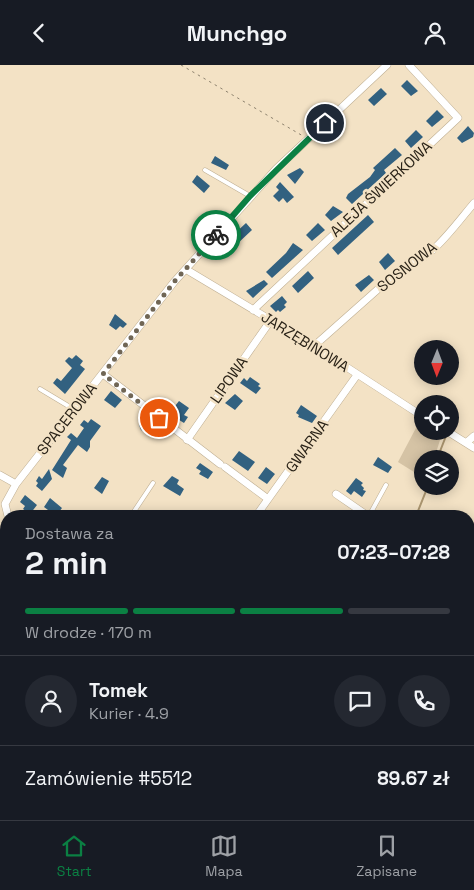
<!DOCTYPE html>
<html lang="pl">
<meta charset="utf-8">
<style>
:root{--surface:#171b24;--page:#242831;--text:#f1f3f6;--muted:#9ea1a6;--line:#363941;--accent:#0b8043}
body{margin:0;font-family:"Space Grotesk",sans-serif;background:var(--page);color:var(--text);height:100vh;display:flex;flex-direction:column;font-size:19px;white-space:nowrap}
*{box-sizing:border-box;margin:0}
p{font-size:16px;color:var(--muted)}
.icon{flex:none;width:28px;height:28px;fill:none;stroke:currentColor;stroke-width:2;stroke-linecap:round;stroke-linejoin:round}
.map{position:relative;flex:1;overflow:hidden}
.sheet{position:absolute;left:0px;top:445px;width:475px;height:310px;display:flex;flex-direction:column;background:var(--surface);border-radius:20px 20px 0 0;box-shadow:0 2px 12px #0003}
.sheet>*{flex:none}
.needle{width:32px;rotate:181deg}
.tools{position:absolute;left:414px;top:275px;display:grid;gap:10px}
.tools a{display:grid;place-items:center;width:45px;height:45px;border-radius:50%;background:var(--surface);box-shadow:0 2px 12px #0003;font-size:25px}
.pin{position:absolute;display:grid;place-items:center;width:42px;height:42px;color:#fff;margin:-21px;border:2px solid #fff;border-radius:50%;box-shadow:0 1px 5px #0007}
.courier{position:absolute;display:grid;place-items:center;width:50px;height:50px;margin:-25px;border:4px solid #0b8043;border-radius:50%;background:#fff;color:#222;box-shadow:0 1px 6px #0007}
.summary em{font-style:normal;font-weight:600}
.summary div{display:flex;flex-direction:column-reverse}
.summary{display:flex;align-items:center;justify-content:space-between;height:85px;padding:0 25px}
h1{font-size:32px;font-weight:600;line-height:38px}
.bar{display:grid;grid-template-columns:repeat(4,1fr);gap:8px 5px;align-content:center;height:60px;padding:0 25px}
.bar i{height:6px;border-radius:4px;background:var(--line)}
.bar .on{background:var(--accent)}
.bar p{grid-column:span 4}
.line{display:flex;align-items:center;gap:12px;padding:0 25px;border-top:1px solid var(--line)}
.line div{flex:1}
.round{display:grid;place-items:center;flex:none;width:52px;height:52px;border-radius:26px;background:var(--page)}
header{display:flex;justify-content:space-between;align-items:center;height:65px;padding:0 25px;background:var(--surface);font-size:22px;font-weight:600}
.menu{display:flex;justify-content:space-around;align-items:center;height:70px;border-top:1px solid var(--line);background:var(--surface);font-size:14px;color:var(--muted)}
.menu a{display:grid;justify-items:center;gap:2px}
.menu .on{color:var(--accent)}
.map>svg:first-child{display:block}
.garden{fill:#d5c3a5}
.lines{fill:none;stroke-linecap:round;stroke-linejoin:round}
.stream{stroke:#ac9670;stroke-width:2}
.building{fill:#326180}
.service-casing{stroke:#bfaf93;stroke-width:5}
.minor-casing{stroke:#bfaf93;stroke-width:8}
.tertiary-casing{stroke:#bfaf93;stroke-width:10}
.path{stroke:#8d826e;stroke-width:1;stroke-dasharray:2.5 4;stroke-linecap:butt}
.service{stroke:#fff;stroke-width:4}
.minor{stroke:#fff;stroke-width:7}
.tertiary{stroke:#fff;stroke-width:9}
.done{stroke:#706655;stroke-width:5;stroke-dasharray:0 9}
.route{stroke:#0b8043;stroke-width:6}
.labels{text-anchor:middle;stroke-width:5;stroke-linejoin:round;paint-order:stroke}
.street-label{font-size:15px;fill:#2a2318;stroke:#f3e2c5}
</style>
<header><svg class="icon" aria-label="back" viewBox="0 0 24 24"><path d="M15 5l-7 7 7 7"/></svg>Munchgo<svg class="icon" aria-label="person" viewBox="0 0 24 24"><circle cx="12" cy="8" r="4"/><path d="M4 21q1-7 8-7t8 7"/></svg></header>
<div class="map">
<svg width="474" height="755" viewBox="0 0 474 755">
<rect width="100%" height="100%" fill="#f3e2c5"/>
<path class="garden" d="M 417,361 L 422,366 L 440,375 L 434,394 L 422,394 L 422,412 L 398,397 Z"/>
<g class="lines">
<path class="stream" d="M 437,394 L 446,371
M 416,451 L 428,421
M 0,523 L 1,523
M 0,640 L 6,645
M 469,655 L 471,654
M 145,749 L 153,755
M 268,755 L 272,749"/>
</g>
<path class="building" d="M 407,15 L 418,26 L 411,31 L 401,21 Z
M 381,23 L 387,29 L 374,41 L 368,35 Z
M 437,45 L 444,52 L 432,62 L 426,56 Z
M 468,61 L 474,68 L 473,72 L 462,78 L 457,73 Z
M 416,65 L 423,72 L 411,83 L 405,76 Z
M 395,83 L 402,90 L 384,105 L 386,108 L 352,139 L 346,133 L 348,129 L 370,112 L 375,105 L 373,103 Z
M 215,91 L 229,100 L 226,105 L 211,98 Z
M 300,103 L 304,107 L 295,119 L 287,110 Z
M 197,110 L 210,121 L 204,128 L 192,117 Z
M 280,117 L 294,132 L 287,138 L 283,133 L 279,137 L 273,131 L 279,125 L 276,122 Z
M 333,141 L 343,147 L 331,156 L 325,150 Z
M 368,150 L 374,157 L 338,190 L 332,183 Z
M 246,158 L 252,165 L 237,179 L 231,172 Z
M 318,158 L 325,165 L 312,176 L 306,170 Z
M 293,178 L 303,185 L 272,213 L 266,207 L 286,188 Z
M 388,188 L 395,196 L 385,205 L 379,197 Z
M 308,206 L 314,213 L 298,228 L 292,221 Z
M 369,210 L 374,215 L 361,227 L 355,220 Z
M 264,215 L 268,219 L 253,233 L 246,226 Z
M 282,231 L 287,237 L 284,240 L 286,242 L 280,247 L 278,245 L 276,247 L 270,241 Z
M 115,249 L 127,259 L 123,263 L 120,261 L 116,265 L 109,260 Z
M 76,290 L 83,296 L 80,300 L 85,304 L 65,329 L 53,318 L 57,313 L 61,316 L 72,303 L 65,296 L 69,292 L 72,294 Z
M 250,312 L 260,319 L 258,321 L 261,323 L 256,329 L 240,318 L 244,313 L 247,316 Z
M 111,326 L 122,335 L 115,343 L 104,335 Z
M 235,329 L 243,336 L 235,345 L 225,338 Z
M 179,336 L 189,343 L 184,350 L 188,352 L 184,358 L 176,353 L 177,350 L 171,346 Z
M 301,340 L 317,351 L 312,358 L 298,352 L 299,350 L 296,348 Z
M 144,353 L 157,363 L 151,370 L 141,365 L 139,360 Z
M 91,354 L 101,361 L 90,376 L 90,382 L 87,387 L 78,380 L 63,400 L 67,403 L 63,413 L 52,405 L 71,375 L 67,372 L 71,368 L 77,373 L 84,363 L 80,360 L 84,355 L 88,358 Z
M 239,386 L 255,397 L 248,406 L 232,395 Z
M 378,392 L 392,402 L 388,408 L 373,400 Z
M 200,398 L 213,407 L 208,414 L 199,409 L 201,406 L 196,403 Z
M 266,402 L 275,409 L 267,419 L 258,413 Z
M 49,404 L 52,414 L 42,426 L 36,421 L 38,418 L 36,416 L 39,411 L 42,414 Z
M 172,411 L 179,415 L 177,419 L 184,424 L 180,431 L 163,421 Z
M 102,412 L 109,416 L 102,429 L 94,423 Z
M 356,413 L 363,418 L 361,420 L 364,423 L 363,425 L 366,426 L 362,432 L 354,426 L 351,430 L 346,426 Z
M 25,430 L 37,440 L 30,449 L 23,444 L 25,441 L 20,437 Z
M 50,433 L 62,443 L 56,451 L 44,442 Z"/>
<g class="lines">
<g class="service-casing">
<path id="service" d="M 205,105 L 250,131
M 40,324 L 75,345
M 131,451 L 153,418
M 369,451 L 386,420"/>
</g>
<g class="minor-casing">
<path id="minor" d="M 187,205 L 314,281 L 422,351
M 253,245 L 458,53 L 409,0
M 314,281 L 403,202 C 430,197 456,159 474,138
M 103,309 L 220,399
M 447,366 L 474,383
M 187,375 L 271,255
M 466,378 L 474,371
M 225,402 L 268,434
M 0,410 L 16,419
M 336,429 L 368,451
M 8,451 L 5,439 L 16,419 L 174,217 L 276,104 L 387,0
M 256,451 L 357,310
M 469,512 L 474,514
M 469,621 L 474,624
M 0,690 L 6,679
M 469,741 L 474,739
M 340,749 L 352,755
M 34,755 L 38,749
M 209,755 L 214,749
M 274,755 L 279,749
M 443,755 L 455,749"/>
</g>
<g class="tertiary-casing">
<path id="tertiary" d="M 0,482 L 6,484
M 469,650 L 474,647"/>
</g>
<path class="path" d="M 181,0 L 303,71"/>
<use href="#service" class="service"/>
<use href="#minor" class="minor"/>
<use href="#tertiary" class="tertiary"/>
</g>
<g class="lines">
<path class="done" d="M 159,353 L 103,309 L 174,217 L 216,170"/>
<path class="route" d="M 216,170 L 250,131 L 325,58"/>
</g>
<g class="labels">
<g class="street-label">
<text transform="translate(381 124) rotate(-43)" y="5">ALEJA ŚWIERKOWA</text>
<text transform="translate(407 202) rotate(-38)" y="5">SOSNOWA</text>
<text transform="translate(305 277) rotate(32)" y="5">JARZĘBINOWA</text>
<text transform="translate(229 315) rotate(-55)" y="5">LIPOWA</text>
<text transform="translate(67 354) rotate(-52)" y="5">SPACEROWA</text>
<text transform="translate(307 381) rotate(-54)" y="5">GWARNA</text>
</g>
</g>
</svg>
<div class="tools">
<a><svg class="needle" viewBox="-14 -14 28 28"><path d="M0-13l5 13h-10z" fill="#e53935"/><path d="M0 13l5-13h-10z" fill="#9ea1a6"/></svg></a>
<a><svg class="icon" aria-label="locate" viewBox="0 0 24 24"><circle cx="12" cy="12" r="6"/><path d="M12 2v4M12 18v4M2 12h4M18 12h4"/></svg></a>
<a><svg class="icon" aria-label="layers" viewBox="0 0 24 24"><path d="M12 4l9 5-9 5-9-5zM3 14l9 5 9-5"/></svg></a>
</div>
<div class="pin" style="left:159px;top:353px;background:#ea580c"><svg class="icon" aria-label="bag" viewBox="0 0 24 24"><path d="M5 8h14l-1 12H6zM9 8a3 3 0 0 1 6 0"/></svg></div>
<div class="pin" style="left:325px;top:58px;background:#1f2937"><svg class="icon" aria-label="home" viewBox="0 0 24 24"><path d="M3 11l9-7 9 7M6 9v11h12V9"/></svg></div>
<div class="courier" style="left:216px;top:170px"><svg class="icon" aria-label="bike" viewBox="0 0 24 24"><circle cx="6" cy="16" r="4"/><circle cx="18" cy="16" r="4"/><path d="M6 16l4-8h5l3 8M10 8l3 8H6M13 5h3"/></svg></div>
<section class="sheet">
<div class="summary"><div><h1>2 min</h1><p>Dostawa za</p></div><em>07:23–07:28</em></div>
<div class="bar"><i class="on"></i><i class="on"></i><i class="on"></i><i></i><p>W drodze · 170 m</p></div>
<div class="line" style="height:90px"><a class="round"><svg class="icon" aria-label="person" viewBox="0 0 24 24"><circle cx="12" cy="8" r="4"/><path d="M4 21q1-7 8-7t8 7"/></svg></a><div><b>Tomek</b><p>Kurier · 4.9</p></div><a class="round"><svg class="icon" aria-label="chat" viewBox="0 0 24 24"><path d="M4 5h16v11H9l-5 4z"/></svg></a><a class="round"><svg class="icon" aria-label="phone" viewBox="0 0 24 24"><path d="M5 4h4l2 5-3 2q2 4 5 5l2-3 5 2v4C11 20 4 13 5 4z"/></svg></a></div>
<div class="line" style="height:65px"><div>Zamówienie #5512</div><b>89.67 zł</b></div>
</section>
</div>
<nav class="menu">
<a class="on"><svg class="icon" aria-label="home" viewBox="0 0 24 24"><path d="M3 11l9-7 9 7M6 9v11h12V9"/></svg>Start</a>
<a><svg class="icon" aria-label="map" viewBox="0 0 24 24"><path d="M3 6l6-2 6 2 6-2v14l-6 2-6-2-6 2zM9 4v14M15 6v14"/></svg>Mapa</a>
<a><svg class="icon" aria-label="saved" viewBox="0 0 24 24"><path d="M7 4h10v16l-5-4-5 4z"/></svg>Zapisane</a>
</nav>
